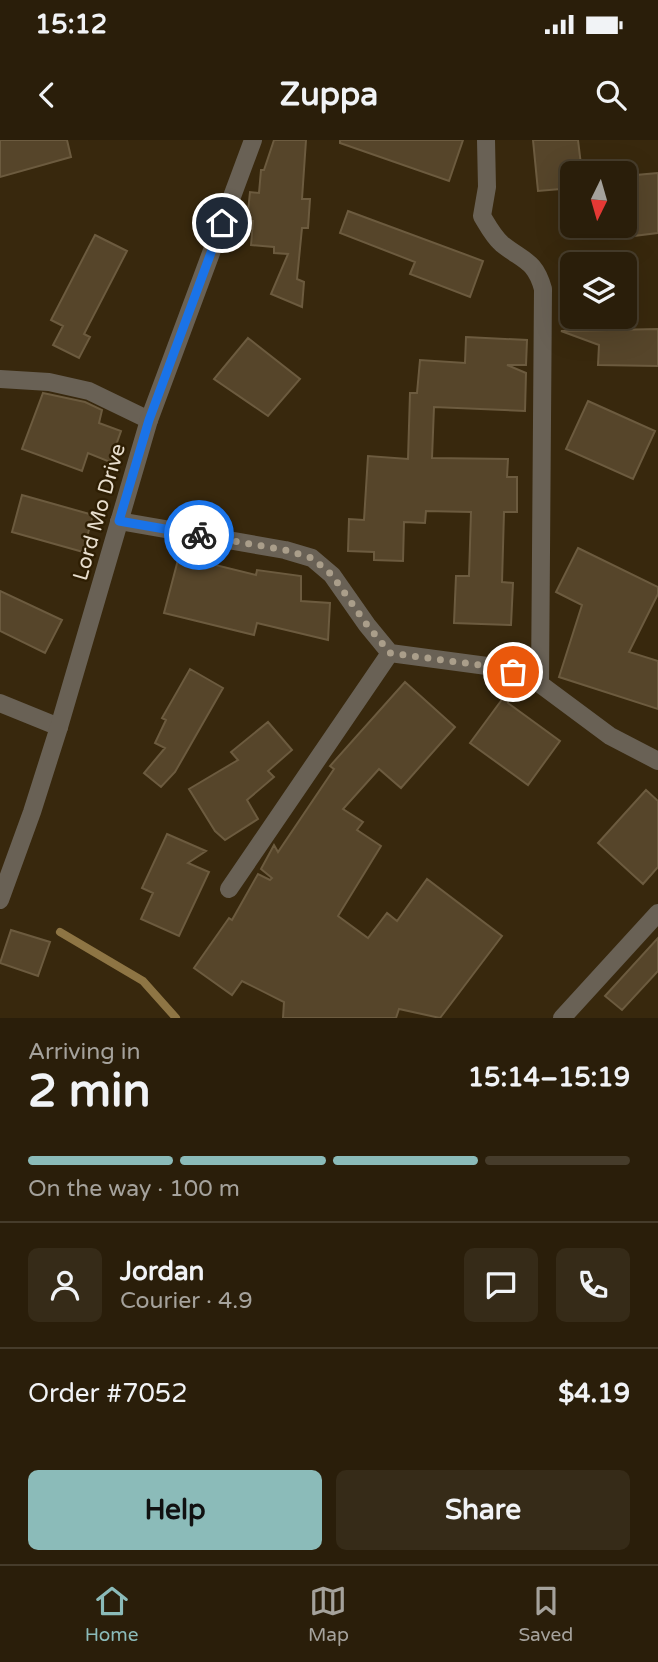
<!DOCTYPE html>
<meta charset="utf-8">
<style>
:root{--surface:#2a1e0a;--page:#362b18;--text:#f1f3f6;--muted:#a5a29c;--line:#463c2b;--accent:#8bbbb9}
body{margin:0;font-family:"Varela Round",sans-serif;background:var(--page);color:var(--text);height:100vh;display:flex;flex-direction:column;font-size:26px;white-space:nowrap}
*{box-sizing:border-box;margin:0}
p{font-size:23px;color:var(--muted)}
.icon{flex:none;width:38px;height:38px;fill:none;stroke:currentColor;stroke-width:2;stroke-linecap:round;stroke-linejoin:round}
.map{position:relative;height:878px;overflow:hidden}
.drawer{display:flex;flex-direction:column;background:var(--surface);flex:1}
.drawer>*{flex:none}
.needle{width:46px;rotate:185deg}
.controls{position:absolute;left:560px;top:21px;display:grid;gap:14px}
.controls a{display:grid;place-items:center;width:77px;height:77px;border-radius:10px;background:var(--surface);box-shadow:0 7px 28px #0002,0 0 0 2px var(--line);font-size:35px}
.pin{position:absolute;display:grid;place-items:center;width:60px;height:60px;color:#fff;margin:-30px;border:4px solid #fff;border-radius:50%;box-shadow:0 2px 7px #0007}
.courier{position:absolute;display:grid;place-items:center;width:70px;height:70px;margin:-35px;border:5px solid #1a73e8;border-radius:50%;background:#fff;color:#222;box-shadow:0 2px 9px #0007}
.head em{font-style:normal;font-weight:700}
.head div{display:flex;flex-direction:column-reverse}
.head{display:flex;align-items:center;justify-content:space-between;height:119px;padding:0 28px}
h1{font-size:46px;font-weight:700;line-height:52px}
.bar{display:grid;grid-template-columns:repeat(4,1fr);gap:10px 7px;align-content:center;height:84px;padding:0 28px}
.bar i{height:9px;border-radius:5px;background:var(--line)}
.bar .active{background:var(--accent)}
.bar p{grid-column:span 4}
.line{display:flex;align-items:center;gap:18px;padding:0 28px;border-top:2px solid var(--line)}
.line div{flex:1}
.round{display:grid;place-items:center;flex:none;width:74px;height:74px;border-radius:10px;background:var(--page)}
.cta{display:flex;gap:14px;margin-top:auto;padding:14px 28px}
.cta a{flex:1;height:80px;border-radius:10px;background:var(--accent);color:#111;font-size:28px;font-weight:700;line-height:80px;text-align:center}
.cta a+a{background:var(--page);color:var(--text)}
.status{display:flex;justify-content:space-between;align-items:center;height:49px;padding:0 35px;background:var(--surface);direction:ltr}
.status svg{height:19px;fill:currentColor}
header{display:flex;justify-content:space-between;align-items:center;height:91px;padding:0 28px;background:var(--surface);font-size:32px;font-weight:700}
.menu{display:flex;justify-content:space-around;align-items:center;height:98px;border-top:2px solid var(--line);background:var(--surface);font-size:19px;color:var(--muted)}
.menu a{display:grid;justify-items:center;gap:4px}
.menu .active{color:var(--accent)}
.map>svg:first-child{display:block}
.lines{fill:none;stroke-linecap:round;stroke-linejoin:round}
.stream{stroke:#8e7544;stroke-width:8}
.building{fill:#56452a;stroke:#6c5b3f;stroke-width:2}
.minor{stroke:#696155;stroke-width:18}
.tertiary{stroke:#696155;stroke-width:18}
.done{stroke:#aa9e8a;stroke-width:7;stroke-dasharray:0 12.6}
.route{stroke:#1a73e8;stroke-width:9}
.labels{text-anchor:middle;stroke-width:5;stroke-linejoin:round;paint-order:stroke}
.street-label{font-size:21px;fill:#e8dece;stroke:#2e1e03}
</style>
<div class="status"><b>15:12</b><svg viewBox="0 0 49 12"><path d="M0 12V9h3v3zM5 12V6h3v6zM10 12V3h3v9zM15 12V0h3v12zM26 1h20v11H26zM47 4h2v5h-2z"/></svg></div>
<header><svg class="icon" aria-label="back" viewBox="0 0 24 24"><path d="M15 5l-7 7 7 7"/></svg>Zuppa<svg class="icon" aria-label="search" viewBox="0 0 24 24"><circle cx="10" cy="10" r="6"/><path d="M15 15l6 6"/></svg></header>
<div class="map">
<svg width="658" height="878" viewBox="0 0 658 878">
<rect width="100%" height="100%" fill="#38280d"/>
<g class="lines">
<path class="stream" d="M 60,792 L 143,841 L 176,878"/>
</g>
<path class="building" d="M 0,0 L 67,0 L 71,17 L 0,37 Z
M 274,0 L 306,0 L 302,59 L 310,59 L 308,88 L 302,88 L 297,139 L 304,142 L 302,167 L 271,154 L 288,114 L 274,113 L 274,107 L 251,105 L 253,81 L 247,81 L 250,52 L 259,53 L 261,30 L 264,30 Z
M 340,0 L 463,0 L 449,41 L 340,3 Z
M 533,0 L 578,0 L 582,33 L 572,33 L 572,48 L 538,51 Z
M 658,33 L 658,93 L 625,97 L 625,36 Z
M 348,71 L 483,121 L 470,157 L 410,134 L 415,122 L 340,93 Z
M 95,95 L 127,111 L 84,194 L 90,197 L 79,218 L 53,205 L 63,186 L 51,180 Z
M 658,189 L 658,226 L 598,225 L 599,205 L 561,191 Z
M 466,197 L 527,200 L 526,225 L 507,225 L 526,233 L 525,271 L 434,267 L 432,318 L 508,319 L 507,337 L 517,337 L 517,372 L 504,372 L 502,442 L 513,443 L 511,485 L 454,483 L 456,436 L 469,436 L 471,372 L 426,371 L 425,383 L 404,382 L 403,421 L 374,420 L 374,412 L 348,411 L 349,379 L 364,380 L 368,316 L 408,319 L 410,253 L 417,253 L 420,220 L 465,223 Z
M 248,198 L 300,239 L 268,276 L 214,239 Z
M 43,253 L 85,262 L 102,270 L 99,283 L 121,291 L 110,322 L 88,313 L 82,331 L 22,309 Z
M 588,261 L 655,291 L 633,339 L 566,309 Z
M 22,355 L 93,375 L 83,412 L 12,392 Z
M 578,408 L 658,447 L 658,454 L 629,512 L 658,521 L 658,569 L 559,537 L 582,465 L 556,452 Z
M 179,416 L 256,435 L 257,430 L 301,436 L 301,461 L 330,463 L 328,500 L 257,483 L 254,495 L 164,473 Z
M 0,451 L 62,480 L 45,513 L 0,491 Z
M 190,529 L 223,548 L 175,632 L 161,647 L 144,633 L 165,608 L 155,603 L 166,580 L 162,578 Z
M 405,542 L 455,587 L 401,648 L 379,629 L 343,669 L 363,682 L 357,690 L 381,706 L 338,776 L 368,798 L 387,773 L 397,781 L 427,739 L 502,796 L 440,878 L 399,869 L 396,878 L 283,878 L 284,862 L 242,841 L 232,855 L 194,828 L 229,778 L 232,780 L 258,734 L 270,740 L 272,738 L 261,729 L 274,705 L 278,712 L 334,629 L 330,626 Z
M 509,550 L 508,563 L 560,601 L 528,645 L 470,603 Z
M 268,582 L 292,610 L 268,631 L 274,637 L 247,660 L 258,679 L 225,700 L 215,691 L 189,649 L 238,620 L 231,612 Z
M 646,650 L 658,661 L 658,727 L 643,744 L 598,703 Z
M 167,694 L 206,711 L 188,723 L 209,732 L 179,796 L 141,779 L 153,753 L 142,748 Z
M 11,790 L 50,802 L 38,836 L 0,823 Z
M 658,798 L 658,831 L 622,870 L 605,856 Z"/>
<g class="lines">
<path class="minor" d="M 486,0 L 487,47 L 482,76 C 488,86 493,96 502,104 C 523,121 535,120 543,149 L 540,544
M 0,239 L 49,242 L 89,251 L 149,280
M 119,381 L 285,410 L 312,418 L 332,435 L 367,485 L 390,513 L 487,526 L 513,532 L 540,544 L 610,596 L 658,621
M 0,563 L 59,587
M 229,749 L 390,513
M 562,878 L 658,773"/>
<path class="tertiary" d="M 0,760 L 32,672 L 59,587 L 149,280 L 253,0"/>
</g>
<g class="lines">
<path class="done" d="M 199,395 L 285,410 L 312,418 L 332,435 L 367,485 L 390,513 L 487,526 L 513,532"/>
<path class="route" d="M 199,395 L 119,381 L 149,280 L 222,83"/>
</g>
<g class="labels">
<g class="street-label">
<text transform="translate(99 372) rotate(-74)" y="7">Lord Mo Drive</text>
</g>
</g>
</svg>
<div class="controls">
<a><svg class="needle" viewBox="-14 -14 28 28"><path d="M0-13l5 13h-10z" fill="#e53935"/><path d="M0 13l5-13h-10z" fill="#a5a29c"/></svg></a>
<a><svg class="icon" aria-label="layers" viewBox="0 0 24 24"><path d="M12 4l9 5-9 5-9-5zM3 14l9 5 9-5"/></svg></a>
</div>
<div class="pin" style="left:513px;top:532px;background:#ea580c"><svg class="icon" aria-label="bag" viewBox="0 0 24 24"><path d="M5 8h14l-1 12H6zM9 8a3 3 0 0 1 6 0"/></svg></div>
<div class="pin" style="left:222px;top:83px;background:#1f2937"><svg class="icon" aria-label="home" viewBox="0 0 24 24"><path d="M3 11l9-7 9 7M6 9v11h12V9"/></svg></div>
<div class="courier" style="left:199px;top:395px"><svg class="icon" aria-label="bike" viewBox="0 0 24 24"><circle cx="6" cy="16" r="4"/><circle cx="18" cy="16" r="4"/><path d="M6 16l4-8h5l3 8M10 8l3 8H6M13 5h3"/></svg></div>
</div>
<section class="drawer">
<div class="head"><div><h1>2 min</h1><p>Arriving in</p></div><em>15:14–15:19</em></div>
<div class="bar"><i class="active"></i><i class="active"></i><i class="active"></i><i></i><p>On the way · 100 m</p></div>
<div class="line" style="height:126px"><a class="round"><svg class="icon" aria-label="person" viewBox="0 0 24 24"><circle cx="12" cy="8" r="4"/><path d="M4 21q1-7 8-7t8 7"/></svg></a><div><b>Jordan</b><p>Courier · 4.9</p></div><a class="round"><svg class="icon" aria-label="chat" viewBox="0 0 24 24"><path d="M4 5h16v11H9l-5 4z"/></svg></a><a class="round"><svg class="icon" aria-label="phone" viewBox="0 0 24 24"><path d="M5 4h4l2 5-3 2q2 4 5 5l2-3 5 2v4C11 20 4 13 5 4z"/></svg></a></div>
<div class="line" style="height:91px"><div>Order #7052</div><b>$4.19</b></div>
<div class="cta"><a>Help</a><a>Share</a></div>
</section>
<nav class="menu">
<a class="active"><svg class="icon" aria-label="home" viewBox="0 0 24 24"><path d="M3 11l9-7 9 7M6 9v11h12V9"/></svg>Home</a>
<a><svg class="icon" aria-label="map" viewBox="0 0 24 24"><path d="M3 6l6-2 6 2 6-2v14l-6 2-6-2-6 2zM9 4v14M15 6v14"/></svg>Map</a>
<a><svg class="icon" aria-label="saved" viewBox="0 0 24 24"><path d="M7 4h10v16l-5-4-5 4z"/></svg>Saved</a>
</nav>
